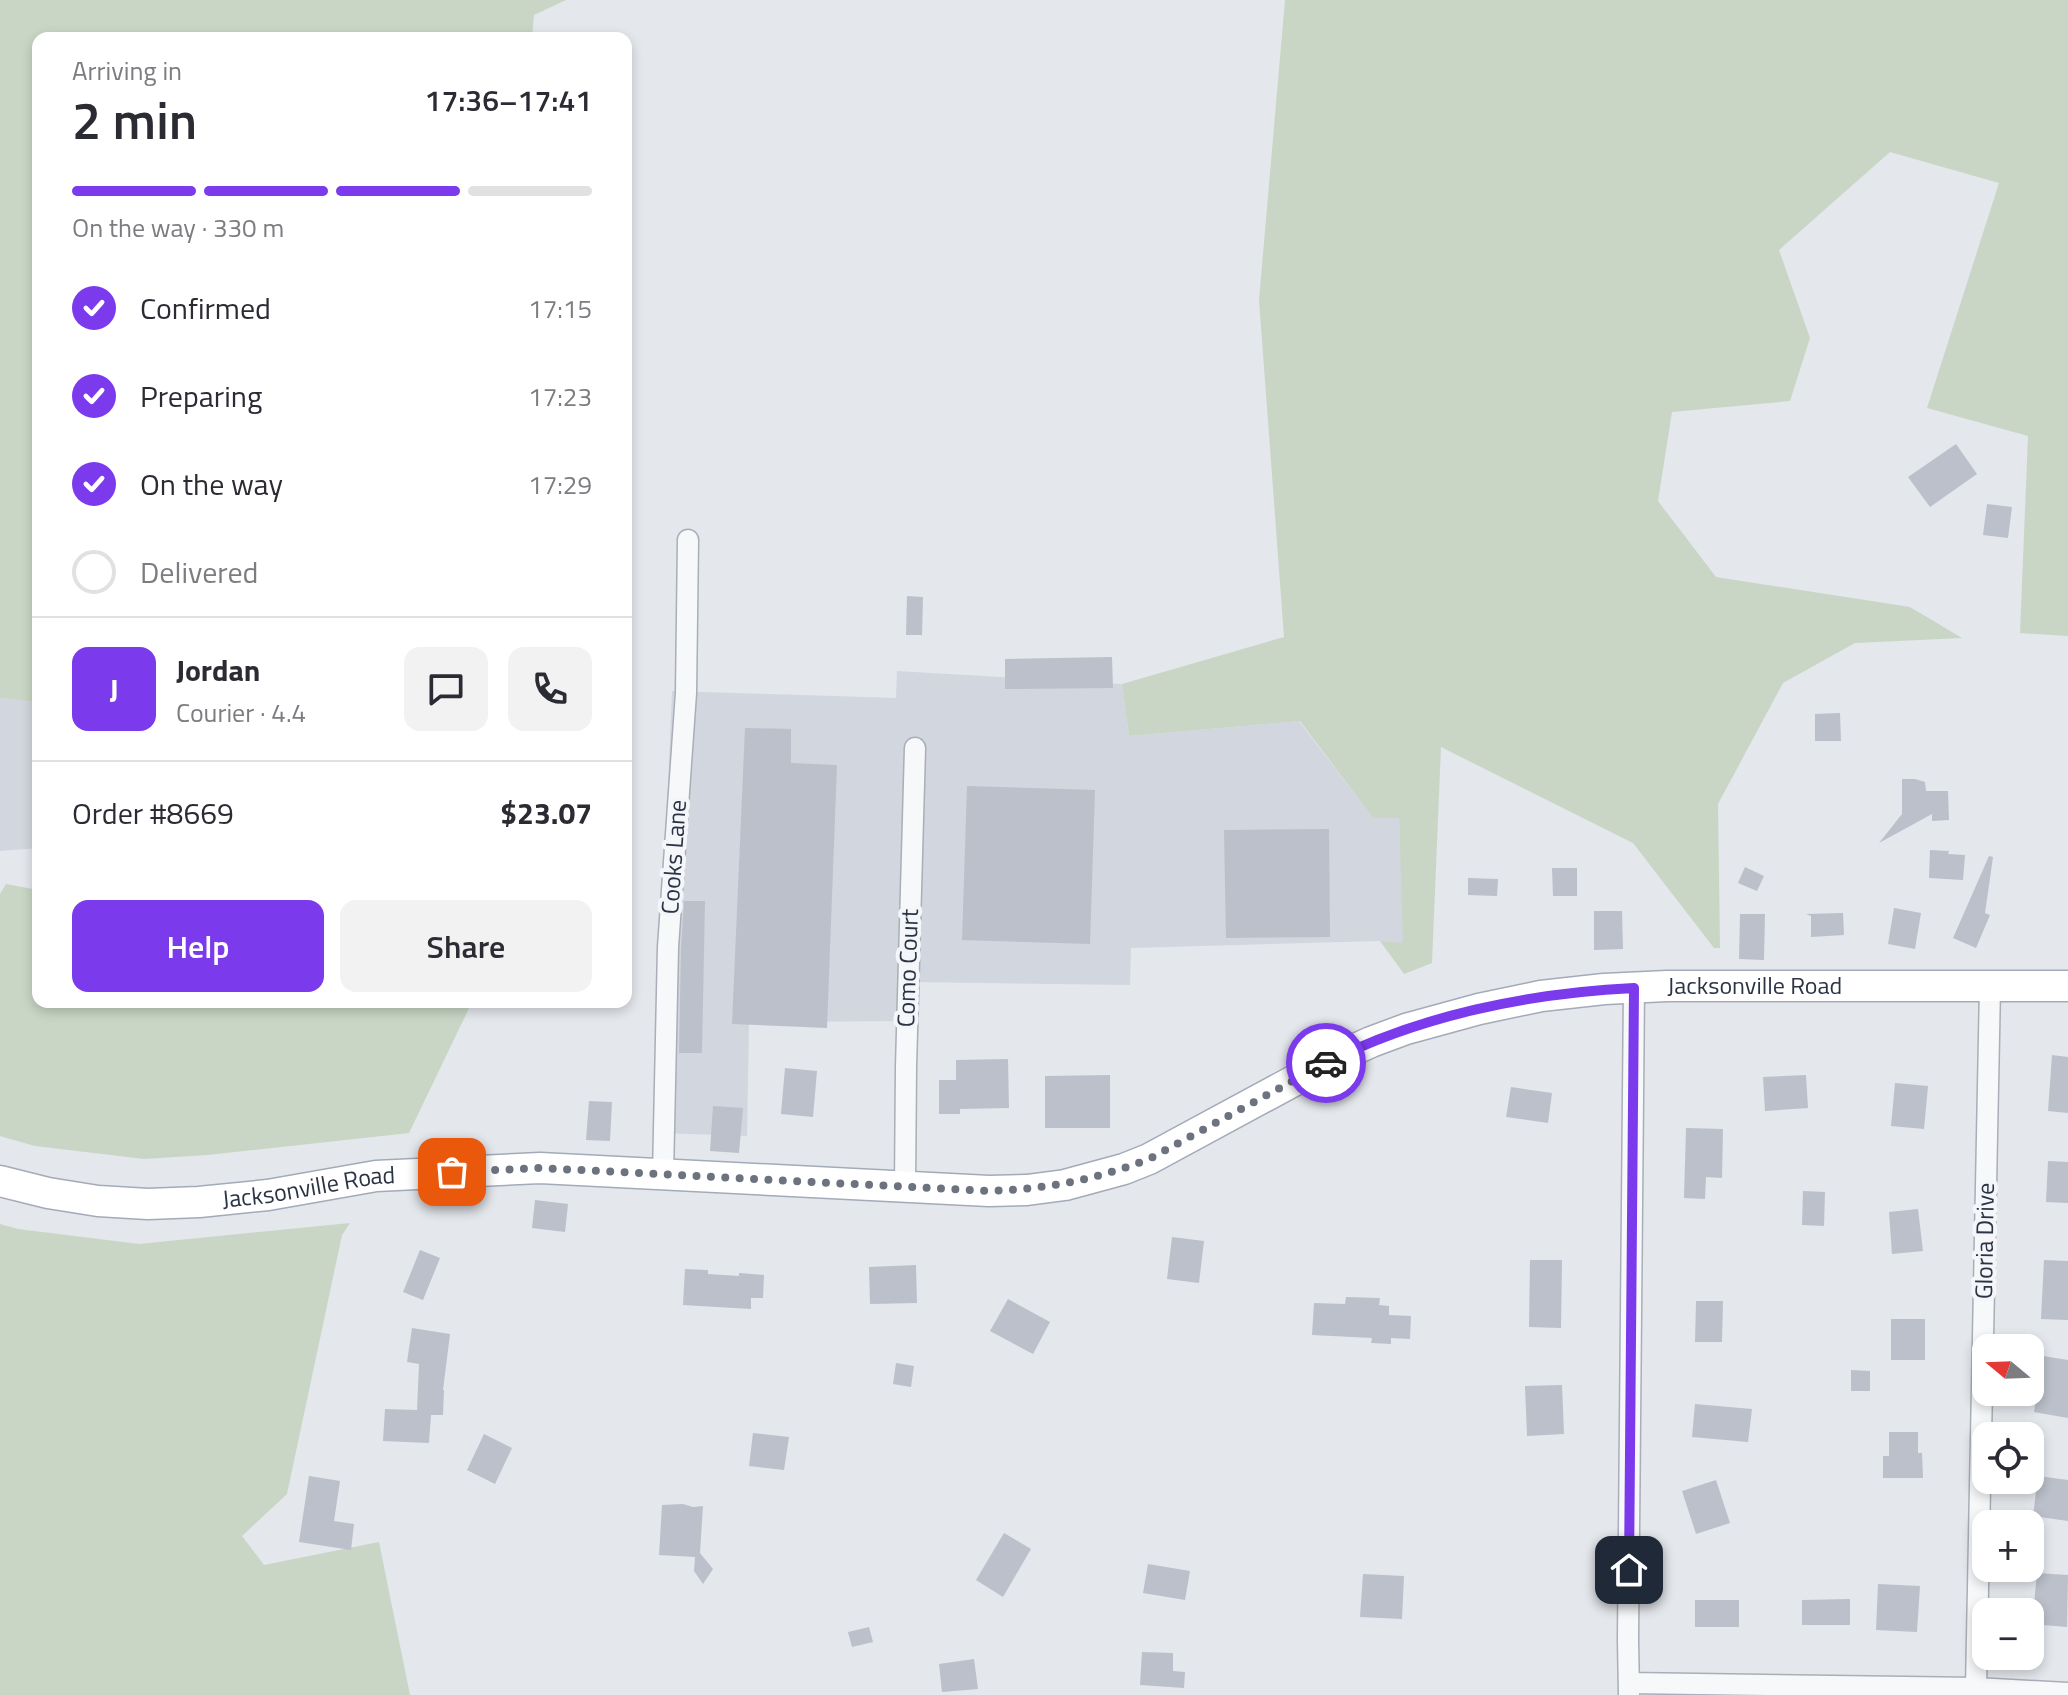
<!DOCTYPE html>
<meta charset="utf-8">
<style>
:root{--surface:#fff;--page:#f2f2f3;--text:#2b2b33;--muted:#7c7c81;--line:#e1e1e2;--accent:#7c3aed}
body{margin:0;font-family:"Titillium Web",sans-serif;background:var(--page);color:var(--text);height:100vh;display:flex;flex-direction:column;font-size:30px;white-space:nowrap}
*{box-sizing:border-box;margin:0}
p{font-size:26px;color:var(--muted)}
.icon{flex:none;width:44px;height:44px;fill:none;stroke:currentColor;stroke-width:2;stroke-linecap:round;stroke-linejoin:round}
.map{position:relative;flex:1;overflow:hidden}
.drawer{position:absolute;left:32px;top:32px;width:600px;height:976px;display:flex;flex-direction:column;background:var(--surface);border-radius:16px;box-shadow:0 4px 12px #0003}
.drawer>*{flex:none}
.needle{width:52px;rotate:289deg}
.buttons{position:absolute;left:1972px;top:1334px;display:grid;gap:16px}
.buttons a{display:grid;place-items:center;width:72px;height:72px;border-radius:16px;background:var(--surface);box-shadow:0 4px 12px #0003;font-size:40px}
.pin{position:absolute;display:grid;place-items:center;width:68px;height:68px;color:#fff;margin:-34px;border-radius:16px;box-shadow:0 4px 12px #0006}
.courier{position:absolute;display:grid;place-items:center;width:80px;height:80px;margin:-40px;border:6px solid #7c3aed;border-radius:50%;background:#fff;color:#222;box-shadow:0 2px 10px #0007}
.overview em{font-style:normal;font-weight:600}
.overview div{display:flex;flex-direction:column-reverse}
.overview{display:flex;align-items:center;justify-content:space-between;height:136px;padding:0 40px}
h1{font-size:52px;font-weight:600;line-height:60px}
.bar{display:grid;grid-template-columns:repeat(4,1fr);gap:12px 8px;align-content:center;height:96px;padding:0 40px}
.bar i{height:10px;border-radius:6px;background:var(--line)}
.bar .active{background:var(--accent)}
.bar p{grid-column:span 4}
.line{display:flex;align-items:center;gap:20px;padding:0 40px;border-top:2px solid var(--line)}
.line div{flex:1}
.round{display:grid;place-items:center;flex:none;width:84px;height:84px;border-radius:16px;background:var(--page)}
ol{padding:0 40px;list-style:none}
li{display:flex;align-items:center;gap:24px;height:88px}
li p{margin-inline-start:auto}
li .icon{padding:8px;border-radius:50%;background:var(--accent);color:#fff;stroke-width:4}
li:last-child{color:var(--muted)}
li i{width:44px;height:44px;border:4px solid var(--line);border-radius:50%}
.cta{display:flex;gap:16px;margin-top:auto;padding:16px 40px}
.cta a{flex:1;height:92px;border-radius:16px;background:var(--accent);color:#fff;font-size:32px;font-weight:600;line-height:92px;text-align:center}
.cta a+a{background:var(--page);color:var(--text)}
.map>svg:first-child{display:block}
.built{fill:#d2d6de}
.green{fill:#c9d6c5}
.building{fill:#bbc0ca}
.lines{fill:none;stroke-linecap:round;stroke-linejoin:round}
.minor-casing{stroke:#a9aeb7;stroke-width:23}
.primary-casing{stroke:#a3abb8;stroke-width:33}
.minor{stroke:#f7f8fa;stroke-width:20}
.primary{stroke:#fff;stroke-width:30}
.done{stroke:#6c737f;stroke-width:8;stroke-dasharray:0 14.4}
.route{stroke:#7c3aed;stroke-width:10}
.labels{text-anchor:middle;stroke-width:8;stroke-linejoin:round;paint-order:stroke}
.street-label{font-size:24px;fill:#2b3445;stroke:#f4f6f9}
</style>
<div class="map">
<svg width="2068" height="1695" viewBox="0 0 2068 1695">
<rect width="100%" height="100%" fill="#e4e7ec"/>
<path class="built" d="M 897,671 L 1122,684 L 1129,736 L 1299,721 L 1373,818 L 1399,818 L 1404,944 L 1380,941 L 1131,948 L 1130,985 L 911,982 L 911,1021 L 749,1022 L 747,1136 L 660,1133 L 660,980 L 672,691 L 896,698 Z
M 0,698 L 38,702 L 38,848 L 0,851 Z"/>
<path class="green" d="M 0,0 L 566,0 L 534,15 L 532,38 L 38,38 L 38,702 L 0,698 Z
M 1285,0 L 2068,0 L 2068,636 L 2020,633 L 2028,436 L 1927,408 L 1999,183 L 1890,152 L 1779,250 L 1810,338 L 1790,401 L 1672,412 L 1658,501 L 1716,577 L 1910,607 L 1962,638 L 1855,643 L 1783,683 L 1718,804 L 1720,948 L 1714,948 L 1633,843 L 1441,747 L 1432,963 L 1404,974 L 1380,941 L 1403,943 L 1399,818 L 1373,818 L 1300,721 L 1129,736 L 1122,684 L 1284,637 L 1259,300 Z
M 6,884 L 38,890 L 38,1002 L 472,1002 L 409,1133 L 207,1155 L 144,1159 L 35,1146 L 0,1136 L 0,894 Z
M 350,1223 L 342,1235 L 287,1494 L 242,1536 L 264,1565 L 379,1542 L 410,1695 L 0,1695 L 0,1224 L 18,1229 L 139,1244 Z"/>
<path class="building" d="M 1956,444 L 1977,474 L 1930,507 L 1908,477 Z
M 1987,504 L 2012,507 L 2008,538 L 1983,535 Z
M 907,596 L 923,597 L 922,635 L 906,635 Z
M 1112,657 L 1113,688 L 1005,689 L 1005,659 Z
M 1840,713 L 1841,741 L 1815,741 L 1815,714 Z
M 745,728 L 791,729 L 791,763 L 837,765 L 827,1028 L 732,1024 Z
M 1902,779 L 1915,779 L 1925,782 L 1926,791 L 1948,791 L 1949,820 L 1932,821 L 1932,814 L 1879,843 L 1902,814 Z
M 967,786 L 1095,790 L 1090,944 L 962,940 Z
M 1329,829 L 1330,937 L 1226,938 L 1224,830 Z
M 1930,850 L 1949,851 L 1948,854 L 1965,855 L 1963,880 L 1929,878 Z
M 1989,856 L 1993,857 L 1985,913 L 1990,915 L 1976,948 L 1953,938 Z
M 1745,867 L 1764,876 L 1757,891 L 1738,883 Z
M 1552,868 L 1577,868 L 1577,896 L 1553,896 Z
M 1468,878 L 1498,879 L 1497,896 L 1468,895 Z
M 684,901 L 705,901 L 702,1053 L 679,1053 L 681,948 Z
M 1894,908 L 1921,913 L 1915,949 L 1888,944 Z
M 1594,911 L 1622,911 L 1623,949 L 1594,950 Z
M 1843,913 L 1844,935 L 1811,937 L 1811,916 L 1806,914 Z
M 1740,914 L 1765,914 L 1764,960 L 1739,959 Z
M 2052,1055 L 2068,1057 L 2068,1113 L 2048,1111 Z
M 1008,1059 L 1009,1108 L 960,1109 L 960,1114 L 939,1114 L 939,1080 L 956,1080 L 956,1060 Z
M 785,1068 L 817,1071 L 813,1117 L 781,1114 Z
M 1110,1075 L 1110,1128 L 1045,1128 L 1045,1076 Z
M 1806,1075 L 1808,1108 L 1765,1111 L 1763,1077 Z
M 1895,1083 L 1928,1086 L 1924,1129 L 1891,1126 Z
M 1511,1087 L 1552,1093 L 1548,1123 L 1506,1117 Z
M 589,1101 L 612,1102 L 610,1141 L 586,1140 Z
M 713,1106 L 743,1108 L 739,1153 L 710,1151 Z
M 1686,1128 L 1723,1129 L 1722,1178 L 1706,1177 L 1705,1199 L 1684,1198 Z
M 2048,1161 L 2068,1162 L 2068,1203 L 2046,1202 Z
M 1803,1191 L 1825,1192 L 1824,1226 L 1802,1225 Z
M 535,1200 L 568,1204 L 565,1232 L 532,1228 Z
M 1918,1209 L 1923,1251 L 1892,1254 L 1889,1212 Z
M 1172,1237 L 1204,1241 L 1199,1283 L 1167,1279 Z
M 420,1250 L 440,1258 L 423,1300 L 403,1292 Z
M 1530,1260 L 1562,1260 L 1561,1328 L 1529,1327 Z
M 2044,1260 L 2068,1261 L 2068,1320 L 2041,1319 Z
M 916,1265 L 917,1303 L 870,1304 L 869,1267 Z
M 685,1269 L 708,1270 L 708,1274 L 739,1276 L 739,1273 L 764,1275 L 763,1298 L 751,1298 L 751,1309 L 683,1305 Z
M 1346,1297 L 1380,1298 L 1379,1305 L 1389,1306 L 1389,1315 L 1411,1316 L 1410,1339 L 1391,1338 L 1391,1344 L 1371,1343 L 1372,1338 L 1312,1335 L 1314,1303 L 1345,1304 Z
M 1008,1299 L 1050,1322 L 1033,1354 L 990,1331 Z
M 1696,1301 L 1723,1301 L 1722,1342 L 1695,1342 Z
M 1891,1319 L 1925,1319 L 1925,1360 L 1891,1360 Z
M 412,1328 L 450,1334 L 443,1390 L 444,1390 L 443,1415 L 431,1415 L 429,1443 L 383,1441 L 385,1409 L 417,1410 L 419,1364 L 407,1362 Z
M 2043,1356 L 2068,1360 L 2068,1418 L 2034,1412 Z
M 896,1363 L 914,1366 L 911,1387 L 893,1384 Z
M 1851,1370 L 1870,1371 L 1870,1391 L 1851,1391 Z
M 1562,1385 L 1564,1434 L 1527,1436 L 1525,1386 Z
M 1695,1404 L 1752,1409 L 1748,1442 L 1692,1437 Z
M 1889,1432 L 1918,1432 L 1918,1453 L 1922,1453 L 1923,1478 L 1883,1478 L 1883,1456 L 1889,1456 Z
M 753,1433 L 789,1437 L 784,1470 L 749,1466 Z
M 484,1434 L 512,1448 L 495,1484 L 467,1470 Z
M 309,1476 L 340,1481 L 334,1521 L 354,1524 L 351,1550 L 299,1542 Z
M 2038,1476 L 2068,1480 L 2068,1521 L 2033,1516 Z
M 1716,1480 L 1730,1523 L 1696,1534 L 1682,1491 Z
M 683,1504 L 693,1507 L 703,1506 L 700,1553 L 713,1569 L 703,1584 L 694,1571 L 695,1557 L 659,1555 L 662,1505 Z
M 1004,1533 L 1031,1549 L 1003,1597 L 976,1580 Z
M 1148,1564 L 1190,1571 L 1185,1600 L 1143,1593 Z
M 2037,1573 L 2068,1575 L 2067,1627 L 2032,1624 Z
M 1363,1574 L 1404,1576 L 1402,1619 L 1360,1617 Z
M 1878,1584 L 1920,1586 L 1917,1632 L 1876,1630 Z
M 1850,1599 L 1850,1625 L 1802,1625 L 1802,1600 Z
M 1695,1600 L 1739,1600 L 1739,1627 L 1695,1627 Z
M 869,1627 L 873,1642 L 852,1647 L 848,1632 Z
M 1142,1652 L 1173,1653 L 1173,1671 L 1185,1672 L 1184,1688 L 1140,1685 Z
M 974,1659 L 978,1689 L 942,1692 L 939,1664 Z"/>
<g class="lines">
<g class="minor-casing">
<path id="minor" d="M 663,1175 L 668,947 L 686,693 L 688,540
M 905,1187 L 906,1067 L 915,748
M 1629,1683 L 1976,1688 L 2068,1693
M 1976,1688 L 1990,986
M 1629,1695 L 1628,1640 L 1634,988"/>
</g>
<g class="primary-casing">
<g id="primary">
<path id="s1" d="M 0,1181 L 48,1193 L 98,1201 L 148,1204 L 199,1202 L 268,1195 L 376,1176 L 540,1168 L 989,1191 L 1027,1190 L 1065,1185 L 1124,1169 L 1149,1159 L 1336,1058 L 1371,1042 L 1406,1029 L 1479,1009 L 1541,996 L 1604,989 L 1667,986 L 2068,986"/>
</g>
</g>
<use href="#minor" class="minor"/>
<use href="#primary" class="primary"/>
</g>
<g class="lines">
<path class="done" d="M 452,1172 L 540,1168 L 989,1191 C 1047,1189 1095,1180 1149,1159 L 1326,1063"/>
<path class="route" d="M 1326,1063 C 1420,1015 1530,993 1634,988 L 1629,1570"/>
</g>
<g class="labels">
<g class="street-label">
<text transform="translate(674 857) rotate(-86)" y="8">Cooks Lane</text>
<text transform="translate(908 968) rotate(-88)" y="8">Como Court</text>
<text dy="8" stroke="none"><textPath href="#s1" startOffset="1800">Jacksonville Road</textPath></text>
<text dy="8" stroke="none"><textPath href="#s1" startOffset="312">Jacksonville Road</textPath></text>
<text transform="translate(1985 1241) rotate(-89)" y="8">Gloria Drive</text>
</g>
</g>
</svg>
<div class="buttons">
<a><svg class="needle" viewBox="-14 -14 28 28"><path d="M0-13l5 13h-10z" fill="#e53935"/><path d="M0 13l5-13h-10z" fill="#7c7c81"/></svg></a>
<a><svg class="icon" aria-label="locate" viewBox="0 0 24 24"><circle cx="12" cy="12" r="6"/><path d="M12 2v4M12 18v4M2 12h4M18 12h4"/></svg></a>
<a>+</a>
<a>−</a>
</div>
<div class="pin" style="left:452px;top:1172px;background:#ea580c"><svg class="icon" aria-label="bag" viewBox="0 0 24 24"><path d="M5 8h14l-1 12H6zM9 8a3 3 0 0 1 6 0"/></svg></div>
<div class="pin" style="left:1629px;top:1570px;background:#1f2937"><svg class="icon" aria-label="home" viewBox="0 0 24 24"><path d="M3 11l9-7 9 7M6 9v11h12V9"/></svg></div>
<div class="courier" style="left:1326px;top:1063px"><svg class="icon" aria-label="car" viewBox="0 0 24 24"><path d="M5 17H2v-5l4-1 3-4h7l3 4 3 1v5h-3M9 17h6M6 11h13"/><circle cx="7" cy="17" r="2"/><circle cx="17" cy="17" r="2"/></svg></div>
<section class="drawer">
<div class="overview"><div><h1>2 min</h1><p>Arriving in</p></div><em>17:36–17:41</em></div>
<div class="bar"><i class="active"></i><i class="active"></i><i class="active"></i><i></i><p>On the way · 330 m</p></div>
<ol>
<li><svg class="icon" aria-label="check" viewBox="0 0 24 24"><path d="M5 12l5 5 9-10"/></svg>Confirmed<p>17:15</p></li>
<li><svg class="icon" aria-label="check" viewBox="0 0 24 24"><path d="M5 12l5 5 9-10"/></svg>Preparing<p>17:23</p></li>
<li><svg class="icon" aria-label="check" viewBox="0 0 24 24"><path d="M5 12l5 5 9-10"/></svg>On the way<p>17:29</p></li>
<li><i></i>Delivered</li>
</ol>
<div class="line" style="height:144px"><b class="round" style="background:var(--accent);color:#fff">J</b><div><b>Jordan</b><p>Courier · 4.4</p></div><a class="round"><svg class="icon" aria-label="chat" viewBox="0 0 24 24"><path d="M4 5h16v11H9l-5 4z"/></svg></a><a class="round"><svg class="icon" aria-label="phone" viewBox="0 0 24 24"><path d="M5 4h4l2 5-3 2q2 4 5 5l2-3 5 2v4C11 20 4 13 5 4z"/></svg></a></div>
<div class="line" style="height:104px"><div>Order #8669</div><b>$23.07</b></div>
<div class="cta"><a>Help</a><a>Share</a></div>
</section>
</div>
